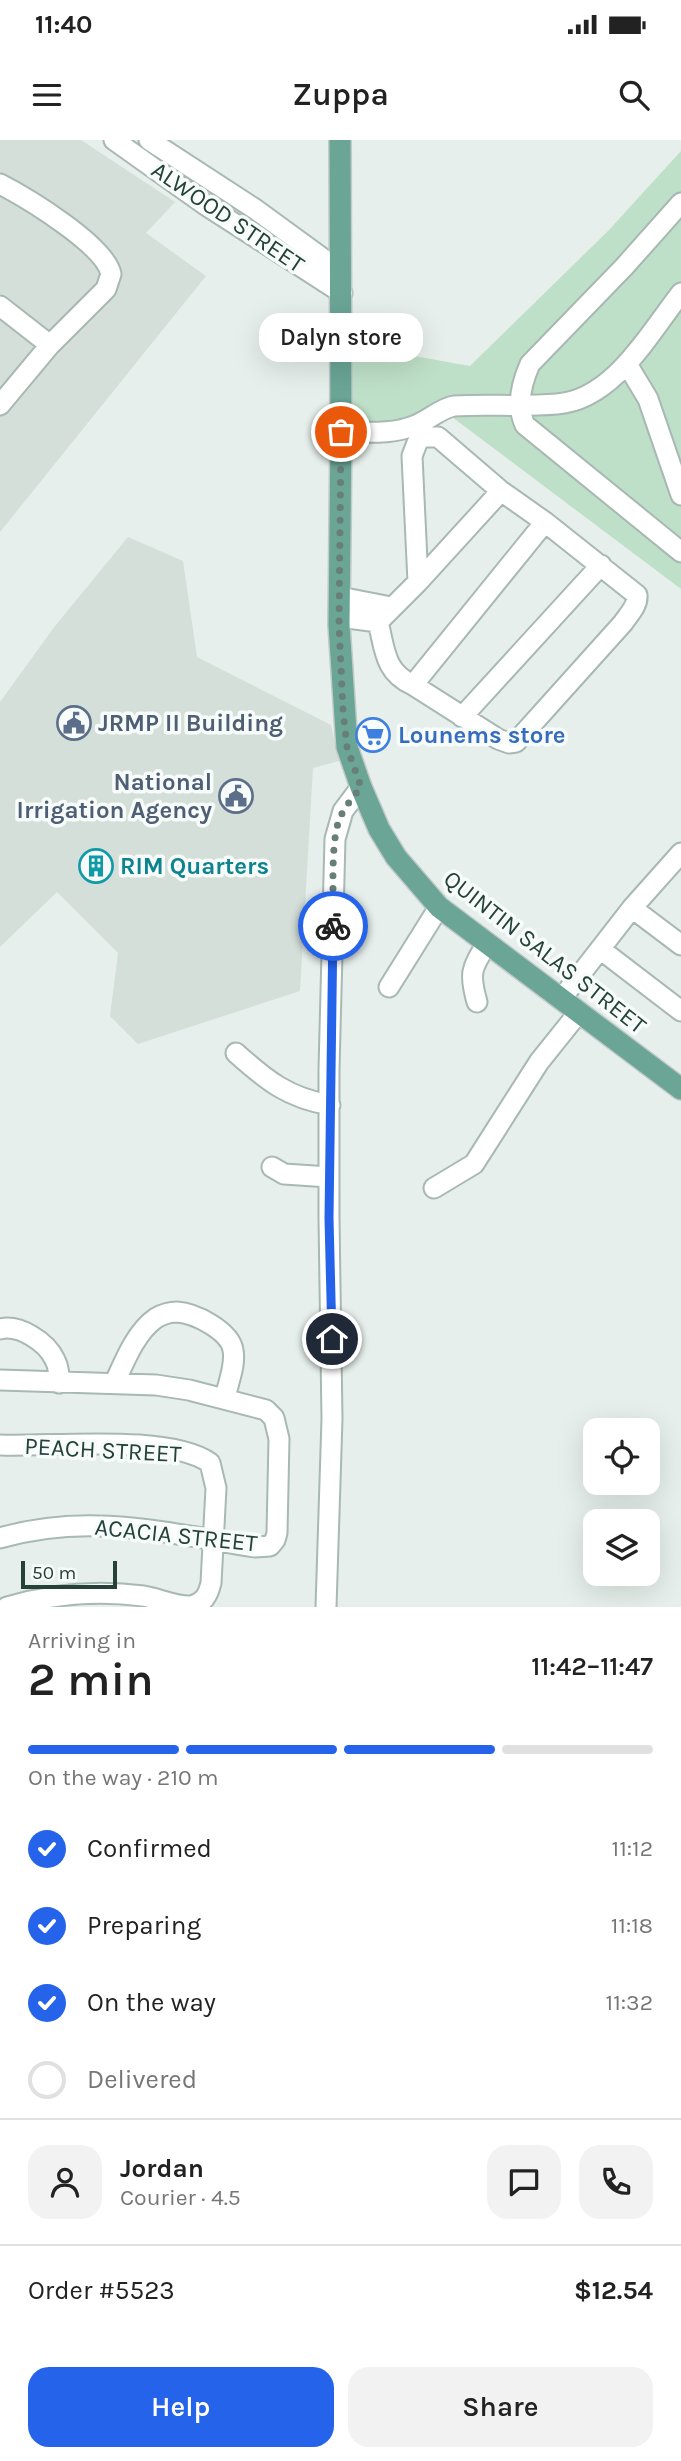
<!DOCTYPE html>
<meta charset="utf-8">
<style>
:root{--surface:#fff;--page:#f2f2f2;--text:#222;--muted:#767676;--line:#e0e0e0;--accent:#2563eb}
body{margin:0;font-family:Karla,sans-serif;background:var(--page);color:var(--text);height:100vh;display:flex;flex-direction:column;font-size:26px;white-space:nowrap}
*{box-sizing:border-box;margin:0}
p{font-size:23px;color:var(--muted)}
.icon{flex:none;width:38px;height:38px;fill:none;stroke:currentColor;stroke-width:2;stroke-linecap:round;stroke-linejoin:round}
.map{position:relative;height:1467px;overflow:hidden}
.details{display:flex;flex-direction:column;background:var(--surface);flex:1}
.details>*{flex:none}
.fabs{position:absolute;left:583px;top:1278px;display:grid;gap:14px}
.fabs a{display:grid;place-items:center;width:77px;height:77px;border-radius:14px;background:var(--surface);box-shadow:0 7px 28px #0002;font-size:35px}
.scale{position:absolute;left:21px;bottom:18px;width:96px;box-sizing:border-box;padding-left:7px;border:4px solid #24423a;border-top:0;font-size:19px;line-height:24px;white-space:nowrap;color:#24423a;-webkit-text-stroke:5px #f7fbf9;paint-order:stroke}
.pin{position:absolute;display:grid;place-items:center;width:60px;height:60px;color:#fff;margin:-30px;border:4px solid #fff;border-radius:50%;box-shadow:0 2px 7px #0007}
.courier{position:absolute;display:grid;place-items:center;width:70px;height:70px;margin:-35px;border:5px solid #2563eb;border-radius:50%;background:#fff;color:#222;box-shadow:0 2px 9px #0007}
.bubble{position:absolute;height:49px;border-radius:21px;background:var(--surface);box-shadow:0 7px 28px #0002;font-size:23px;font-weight:600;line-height:49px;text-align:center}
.headline em{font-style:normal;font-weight:600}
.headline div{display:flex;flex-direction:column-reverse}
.headline{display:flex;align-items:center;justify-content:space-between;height:119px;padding:0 28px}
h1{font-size:46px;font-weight:600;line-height:52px}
.bar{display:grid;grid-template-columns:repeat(4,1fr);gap:10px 7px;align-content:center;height:84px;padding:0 28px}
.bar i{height:9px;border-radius:5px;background:var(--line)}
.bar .active{background:var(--accent)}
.bar p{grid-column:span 4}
.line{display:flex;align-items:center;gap:18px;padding:0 28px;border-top:2px solid var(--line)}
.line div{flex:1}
.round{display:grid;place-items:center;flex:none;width:74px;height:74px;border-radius:21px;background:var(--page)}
ol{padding:0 28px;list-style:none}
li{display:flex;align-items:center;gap:21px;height:77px}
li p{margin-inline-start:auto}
li .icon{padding:7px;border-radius:50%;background:var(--accent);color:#fff;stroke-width:4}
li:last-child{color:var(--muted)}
li i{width:38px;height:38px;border:4px solid var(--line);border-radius:50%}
.button{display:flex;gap:14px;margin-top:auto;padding:14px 28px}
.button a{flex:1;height:80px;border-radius:21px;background:var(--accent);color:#fff;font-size:28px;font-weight:600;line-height:80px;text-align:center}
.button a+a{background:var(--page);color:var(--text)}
.status{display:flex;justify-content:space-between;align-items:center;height:49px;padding:0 35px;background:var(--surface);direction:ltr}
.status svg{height:19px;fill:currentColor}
header{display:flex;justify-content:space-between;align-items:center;height:91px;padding:0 28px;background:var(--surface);font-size:32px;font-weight:600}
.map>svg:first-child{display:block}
.built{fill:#d4dfda}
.green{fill:#bfe0c8}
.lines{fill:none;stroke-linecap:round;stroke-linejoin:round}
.minor-casing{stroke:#a8b8b2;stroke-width:23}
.major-casing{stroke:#c2cac8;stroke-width:24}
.minor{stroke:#fff;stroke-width:19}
.major{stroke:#6aa596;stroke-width:21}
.done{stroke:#687f78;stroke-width:7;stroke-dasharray:0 12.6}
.route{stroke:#2563eb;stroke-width:9}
.labels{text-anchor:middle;stroke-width:7;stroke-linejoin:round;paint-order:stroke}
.street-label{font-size:24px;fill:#24423a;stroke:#f7fbf9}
.service-label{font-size:24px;font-weight:bold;fill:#4e5e75;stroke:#f7fbf9;text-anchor:start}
.shop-label{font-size:24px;font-weight:bold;fill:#366cbe;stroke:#f7fbf9;text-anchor:start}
.culture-label{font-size:24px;font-weight:bold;fill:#0d838f;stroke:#f7fbf9;text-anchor:start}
</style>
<div class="status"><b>11:40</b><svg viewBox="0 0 49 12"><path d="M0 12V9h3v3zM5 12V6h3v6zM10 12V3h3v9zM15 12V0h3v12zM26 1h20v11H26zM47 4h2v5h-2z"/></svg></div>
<header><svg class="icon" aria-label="menu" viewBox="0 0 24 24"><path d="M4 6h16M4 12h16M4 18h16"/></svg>Zuppa<svg class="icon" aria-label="search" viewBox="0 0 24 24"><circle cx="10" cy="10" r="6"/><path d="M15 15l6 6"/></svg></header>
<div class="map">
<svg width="681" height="1467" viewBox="0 0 681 1467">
<rect width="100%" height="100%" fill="#e6efeb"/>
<path class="built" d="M 0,0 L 81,0 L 175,62 L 146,93 L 206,136 L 0,392 Z
M 128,397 L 183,421 L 197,517 L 331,585 L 339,621 L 313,628 L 300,851 L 138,904 L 110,876 L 118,813 L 57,752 L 0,807 L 0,562 L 55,486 Z"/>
<path class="green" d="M 681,11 L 681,449 L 440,268 L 427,287 L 403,299 L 348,298 L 347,204 L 470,226 L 608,91 Z"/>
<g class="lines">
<g class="minor-casing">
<path id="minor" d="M 114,0 L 204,64 L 342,153
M 149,0 L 255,69 L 340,131
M 0,44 C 27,58 105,105 111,134 L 106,149 L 50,205 L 0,265
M 681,63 L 624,127 L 530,224 C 522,242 516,266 525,285 L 681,412
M 0,166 L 50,205
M 627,224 L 648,259 L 681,355
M 341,292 C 367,292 392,295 416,285 C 429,280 441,268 454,266 C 488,264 523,267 557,264 C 613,260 649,194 681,153
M 501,351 L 438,297 L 422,297 L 417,303 L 412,316 L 418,442 L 378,482 C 385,509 384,532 413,545 L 545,382
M 340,457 L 391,467
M 340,477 L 378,482
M 413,545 L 498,599 L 509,603 L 516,602 L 623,483 C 629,474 638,466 637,455 L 545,382 L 501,351 L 418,442
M 462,577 L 601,425
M 632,768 L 681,805
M 600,809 L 681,871
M 389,847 L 439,767
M 562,858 L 632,768 L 681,713
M 477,862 C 469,834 471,828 487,804
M 236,913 C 266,940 288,958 330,965
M 272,1027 L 284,1034 L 329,1037
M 434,1048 L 474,1024 L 539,922 L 579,872
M 0,1189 C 19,1184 47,1202 55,1220 C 59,1227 59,1235 59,1243
M 0,1240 L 156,1245 L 189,1250 L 266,1270 L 274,1278 L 279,1299 L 277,1393 L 275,1400 L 270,1406 L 255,1407 C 167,1393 89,1372 0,1398
M 115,1242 C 125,1220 136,1192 156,1178 C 163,1174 169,1172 177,1172 C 195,1173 230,1191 233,1210 C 236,1225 228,1243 225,1258
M 0,1305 C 53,1307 169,1294 210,1323 L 216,1348 L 211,1443 C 208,1455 204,1463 191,1466 C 177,1467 157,1458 143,1456 C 97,1450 51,1454 7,1467
M 326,1467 L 332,1279 L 329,1078 L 329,929 L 335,699 L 343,671 L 361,647"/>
</g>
<g class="major-casing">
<path id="major" d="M 340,0 L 341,292 L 339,485 L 347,607 L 361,647 L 379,689 L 396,717 L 439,767 L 681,949"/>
</g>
<use href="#minor" class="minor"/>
<use href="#major" class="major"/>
</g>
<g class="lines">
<path class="done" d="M 333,786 C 334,757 330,706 339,680 C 344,668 353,657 361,647 L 347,607 L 343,570 L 339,485 L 341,292"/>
<path class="route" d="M 332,1199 L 329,1078 L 333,786"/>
</g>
<defs>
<g id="civic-ring" transform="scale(1.75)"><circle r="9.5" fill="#f7fbf9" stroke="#5c6f8a" stroke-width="1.5"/><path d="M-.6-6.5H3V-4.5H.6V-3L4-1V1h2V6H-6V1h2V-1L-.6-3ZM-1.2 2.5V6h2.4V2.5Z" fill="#5c6f8a"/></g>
<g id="supermarket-ring" transform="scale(1.75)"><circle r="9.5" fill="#f7fbf9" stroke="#3f7fe0" stroke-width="1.5"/><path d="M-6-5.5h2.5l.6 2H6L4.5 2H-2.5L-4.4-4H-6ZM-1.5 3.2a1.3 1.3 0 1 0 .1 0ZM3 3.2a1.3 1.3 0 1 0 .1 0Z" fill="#3f7fe0"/></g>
<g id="building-ring" transform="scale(1.75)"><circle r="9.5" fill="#f7fbf9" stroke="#0f9aa8" stroke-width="1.5"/><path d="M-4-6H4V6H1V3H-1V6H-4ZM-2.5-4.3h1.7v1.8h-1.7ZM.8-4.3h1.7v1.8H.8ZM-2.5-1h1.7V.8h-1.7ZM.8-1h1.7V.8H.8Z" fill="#0f9aa8"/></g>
</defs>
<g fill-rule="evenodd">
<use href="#civic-ring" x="74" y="583"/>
<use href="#supermarket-ring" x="373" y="595"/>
<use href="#civic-ring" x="236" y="656"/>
<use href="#building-ring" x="96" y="726"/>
</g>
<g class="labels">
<g class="street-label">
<text transform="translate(228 77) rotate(34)" y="8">ALWOOD STREET</text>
<text transform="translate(545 812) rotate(38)" y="8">QUINTIN SALAS STREET</text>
<text transform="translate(103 1310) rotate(3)" y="8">PEACH STREET</text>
<text transform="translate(176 1395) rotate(6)" y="8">ACACIA STREET</text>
</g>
<g class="service-label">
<text x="98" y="591">JRMP II Building</text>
<text x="212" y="650" text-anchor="end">National<tspan x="212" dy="28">Irrigation Agency</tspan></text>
</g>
<g class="shop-label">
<text x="398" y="603">Lounems store</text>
</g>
<g class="culture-label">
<text x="120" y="734">RIM Quarters</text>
</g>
</g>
</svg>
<div class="fabs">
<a><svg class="icon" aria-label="locate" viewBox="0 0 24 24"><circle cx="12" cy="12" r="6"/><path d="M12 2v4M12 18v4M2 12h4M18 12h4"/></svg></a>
<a><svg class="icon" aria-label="layers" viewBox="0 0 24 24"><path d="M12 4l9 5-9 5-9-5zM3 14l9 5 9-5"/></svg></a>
</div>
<div class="scale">50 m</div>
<div class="pin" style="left:341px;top:292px;background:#ea580c"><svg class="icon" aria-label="bag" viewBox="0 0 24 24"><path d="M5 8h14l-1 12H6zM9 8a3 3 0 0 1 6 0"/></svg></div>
<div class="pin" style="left:332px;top:1199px;background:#1f2937"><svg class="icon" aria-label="home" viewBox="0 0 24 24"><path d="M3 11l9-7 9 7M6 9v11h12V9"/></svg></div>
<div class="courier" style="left:333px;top:786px"><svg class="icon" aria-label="bike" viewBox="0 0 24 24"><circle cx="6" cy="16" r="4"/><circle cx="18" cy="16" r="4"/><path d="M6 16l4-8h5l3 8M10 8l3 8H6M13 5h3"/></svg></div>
<div class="bubble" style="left:259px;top:173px;width:164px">Dalyn store</div>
</div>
<section class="details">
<div class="headline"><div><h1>2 min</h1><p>Arriving in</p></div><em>11:42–11:47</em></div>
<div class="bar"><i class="active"></i><i class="active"></i><i class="active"></i><i></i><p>On the way · 210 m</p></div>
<ol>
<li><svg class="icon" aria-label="check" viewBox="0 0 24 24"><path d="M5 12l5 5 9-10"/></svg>Confirmed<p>11:12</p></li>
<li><svg class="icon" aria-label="check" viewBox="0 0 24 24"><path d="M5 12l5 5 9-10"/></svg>Preparing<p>11:18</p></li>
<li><svg class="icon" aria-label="check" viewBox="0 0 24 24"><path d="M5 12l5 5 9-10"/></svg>On the way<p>11:32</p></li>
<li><i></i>Delivered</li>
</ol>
<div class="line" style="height:126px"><a class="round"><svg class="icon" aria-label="person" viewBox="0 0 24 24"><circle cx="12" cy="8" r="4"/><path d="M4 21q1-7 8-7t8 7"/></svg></a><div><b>Jordan</b><p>Courier · 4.5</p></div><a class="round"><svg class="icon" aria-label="chat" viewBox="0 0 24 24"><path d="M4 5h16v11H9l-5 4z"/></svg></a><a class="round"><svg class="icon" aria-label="phone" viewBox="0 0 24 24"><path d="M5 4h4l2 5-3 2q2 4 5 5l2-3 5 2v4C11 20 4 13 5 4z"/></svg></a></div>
<div class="line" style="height:91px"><div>Order #5523</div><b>$12.54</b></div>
<div class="button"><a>Help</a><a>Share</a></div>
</section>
